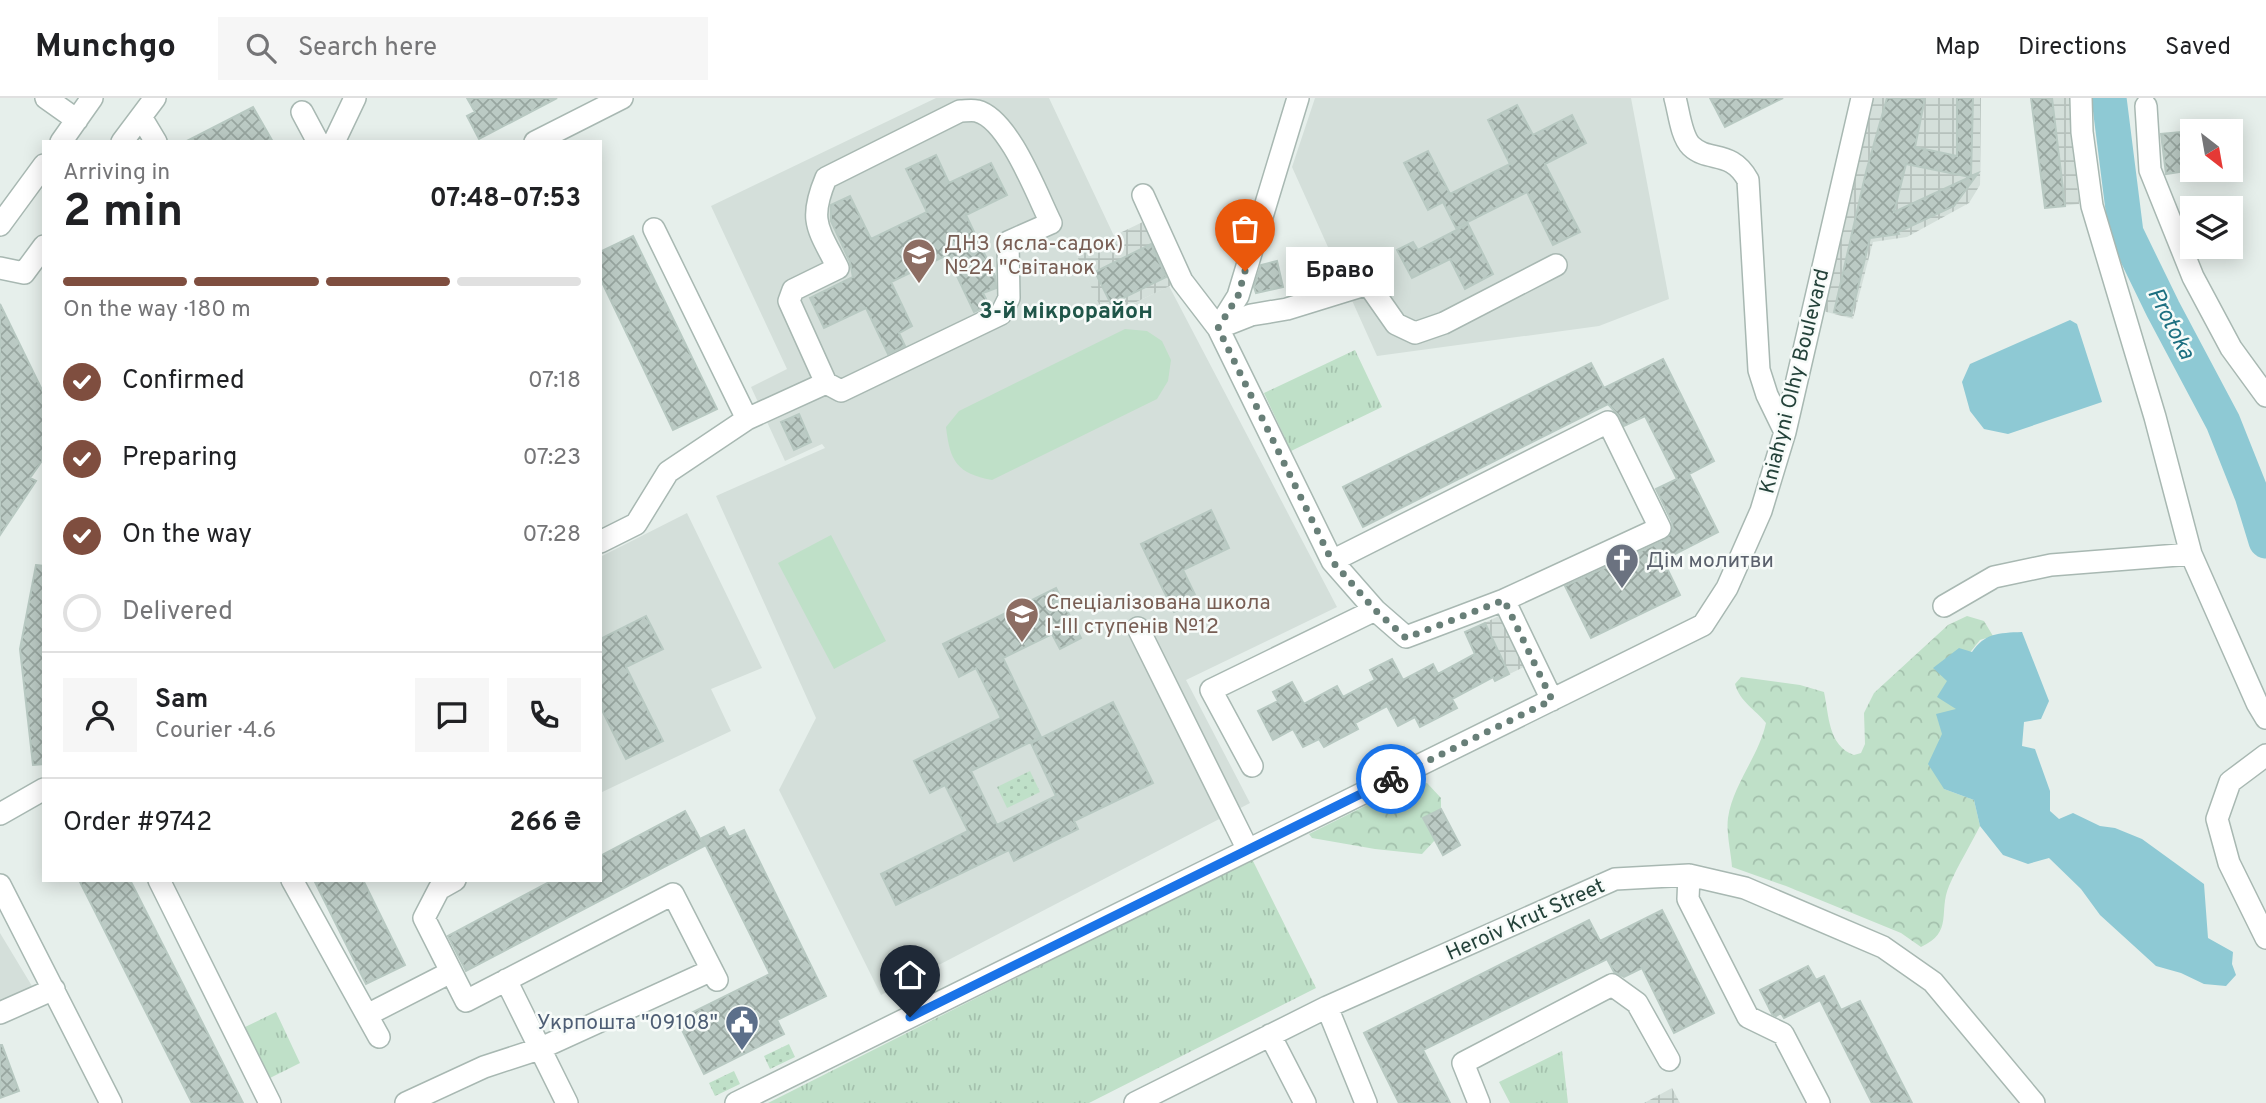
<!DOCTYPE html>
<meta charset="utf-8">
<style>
:root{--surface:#fff;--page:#f6f6f6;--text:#202124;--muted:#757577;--line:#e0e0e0;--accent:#7f4e3f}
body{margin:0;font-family:Overpass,sans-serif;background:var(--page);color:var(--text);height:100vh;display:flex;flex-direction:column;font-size:26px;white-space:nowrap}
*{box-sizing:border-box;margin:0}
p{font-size:23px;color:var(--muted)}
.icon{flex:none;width:38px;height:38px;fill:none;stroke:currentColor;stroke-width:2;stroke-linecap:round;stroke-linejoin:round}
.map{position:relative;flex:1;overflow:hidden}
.panel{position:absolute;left:42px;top:42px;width:560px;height:742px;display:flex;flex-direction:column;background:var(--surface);border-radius:0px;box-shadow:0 4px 18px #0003}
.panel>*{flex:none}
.needle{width:46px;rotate:149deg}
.fabs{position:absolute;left:2180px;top:21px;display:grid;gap:14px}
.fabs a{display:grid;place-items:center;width:63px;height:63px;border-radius:0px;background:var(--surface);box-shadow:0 4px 18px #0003;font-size:35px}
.pin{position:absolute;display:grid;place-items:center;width:60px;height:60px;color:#fff;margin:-72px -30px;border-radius:50% 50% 50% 0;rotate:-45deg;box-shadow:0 0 7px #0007}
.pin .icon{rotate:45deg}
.courier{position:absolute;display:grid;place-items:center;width:70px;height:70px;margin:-35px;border:5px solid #1a73e8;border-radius:50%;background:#fff;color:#222;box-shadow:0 2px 9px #0007}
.bubble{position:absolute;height:49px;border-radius:0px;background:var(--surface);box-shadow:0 4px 18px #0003;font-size:23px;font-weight:700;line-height:49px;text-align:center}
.summary em{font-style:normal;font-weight:700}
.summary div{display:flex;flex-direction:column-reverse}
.summary{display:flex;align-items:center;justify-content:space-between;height:119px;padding:0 21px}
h1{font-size:46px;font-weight:700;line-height:52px}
.bar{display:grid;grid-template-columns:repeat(4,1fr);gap:10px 7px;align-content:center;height:84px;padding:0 21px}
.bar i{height:9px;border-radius:5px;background:var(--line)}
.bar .current{background:var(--accent)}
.bar p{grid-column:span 4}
.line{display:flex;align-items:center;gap:18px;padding:0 21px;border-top:2px solid var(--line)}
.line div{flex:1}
.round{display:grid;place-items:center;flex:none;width:74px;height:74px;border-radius:0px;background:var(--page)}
ol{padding:0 21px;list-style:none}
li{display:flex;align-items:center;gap:21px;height:77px}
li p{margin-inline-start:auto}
li .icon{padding:7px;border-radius:50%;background:var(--accent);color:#fff;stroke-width:4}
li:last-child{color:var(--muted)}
li i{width:38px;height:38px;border:4px solid var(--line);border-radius:50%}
header{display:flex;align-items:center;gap:42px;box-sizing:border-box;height:98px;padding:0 35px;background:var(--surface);border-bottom:2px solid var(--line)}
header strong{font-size:33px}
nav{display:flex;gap:38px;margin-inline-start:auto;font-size:24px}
.search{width:490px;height:63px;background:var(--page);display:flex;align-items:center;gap:18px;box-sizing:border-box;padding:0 24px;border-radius:0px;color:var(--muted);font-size:26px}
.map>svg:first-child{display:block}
.built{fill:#d4dfda}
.industrial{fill:url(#industrial-grid)}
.grass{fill:url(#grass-dots)}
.forest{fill:url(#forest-crowns)}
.park{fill:url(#park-tufts)}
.garden{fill:#bfe0c8}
.water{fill:#8ec9d4}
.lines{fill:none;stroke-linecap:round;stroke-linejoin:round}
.river{stroke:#8ec9d4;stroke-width:35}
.building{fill:url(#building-cross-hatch);stroke:#b8c9c2;stroke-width:2;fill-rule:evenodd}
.minor-casing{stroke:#a8b8b2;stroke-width:24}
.minor{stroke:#fff;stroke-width:21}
.done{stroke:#687f78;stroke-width:7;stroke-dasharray:0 12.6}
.route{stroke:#1a73e8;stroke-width:9}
.labels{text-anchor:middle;stroke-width:5;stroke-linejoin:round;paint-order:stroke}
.education-label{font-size:21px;fill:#785e54;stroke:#f7fbf9;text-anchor:start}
.street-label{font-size:21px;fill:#24423a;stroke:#f7fbf9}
.worship-label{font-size:21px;fill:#5b616d;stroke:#f7fbf9;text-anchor:start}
.service-label{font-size:21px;fill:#4e5e75;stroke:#f7fbf9;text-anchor:end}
.neighbourhood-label{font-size:23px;font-weight:bold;fill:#1f5548;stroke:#f7fbf9}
.water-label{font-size:23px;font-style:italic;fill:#1c6f80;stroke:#f7fbf9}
</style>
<header>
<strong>Munchgo</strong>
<div class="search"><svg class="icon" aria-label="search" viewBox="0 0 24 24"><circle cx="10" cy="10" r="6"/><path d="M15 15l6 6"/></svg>Search here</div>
<nav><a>Map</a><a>Directions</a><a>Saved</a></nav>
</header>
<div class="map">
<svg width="2266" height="1005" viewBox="0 0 2266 1005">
<defs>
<pattern id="industrial-grid" width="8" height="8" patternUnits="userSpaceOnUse" patternTransform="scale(1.75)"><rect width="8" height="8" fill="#d4dfda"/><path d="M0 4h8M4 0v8" fill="none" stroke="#b6c1bc"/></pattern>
<pattern id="grass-dots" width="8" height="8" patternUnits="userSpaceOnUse" patternTransform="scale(1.75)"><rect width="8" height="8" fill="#bfe0c8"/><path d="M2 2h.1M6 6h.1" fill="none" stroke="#a4c1ad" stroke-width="1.8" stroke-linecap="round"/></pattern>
<pattern id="forest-crowns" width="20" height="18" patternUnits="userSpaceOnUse" patternTransform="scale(1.75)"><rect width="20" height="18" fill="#bfe0c8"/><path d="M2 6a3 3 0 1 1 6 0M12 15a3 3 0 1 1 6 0" fill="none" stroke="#a4c1ad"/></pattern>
<pattern id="park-tufts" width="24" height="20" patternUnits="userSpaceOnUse" patternTransform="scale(1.75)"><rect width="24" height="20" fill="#bfe0c8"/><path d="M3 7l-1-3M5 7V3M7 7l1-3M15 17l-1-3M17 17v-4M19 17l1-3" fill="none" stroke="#a4c1ad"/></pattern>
<pattern id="building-cross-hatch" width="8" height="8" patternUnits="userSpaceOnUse" patternTransform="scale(1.75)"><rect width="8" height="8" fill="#bbcac4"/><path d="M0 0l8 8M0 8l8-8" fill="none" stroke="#98a6a0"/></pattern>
</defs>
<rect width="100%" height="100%" fill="#e6efeb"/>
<path class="built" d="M 936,0 L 1049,0 L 1114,138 L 1076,156 L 1106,219 L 1169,188 L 1337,509 L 1186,582 L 1250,705 L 881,897 L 779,692 L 816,620 L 716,398 L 825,350 L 822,346 L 785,363 L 751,289 L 787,271 L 711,108 Z
M 1315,0 L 1631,0 L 1669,201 L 1599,228 L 1377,258 L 1292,69 Z
M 687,415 L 762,570 L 711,591 L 731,633 L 600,695 L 600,459 Z
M 0,835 L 41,903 L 0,922 Z"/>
<path class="industrial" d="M 1869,0 L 1981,0 L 1980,87 L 1969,105 L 1907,139 L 1873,144 L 1853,221 L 1819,212 Z
M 2031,0 L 2069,0 L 2079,106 L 2045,110 Z
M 1149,121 L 1178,184 L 1105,219 L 1076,156 Z
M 1501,517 L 1526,568 L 1495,583 L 1491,574 L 1485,577 L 1465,534 Z
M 1672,990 L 1680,1005 L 1644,1005 Z"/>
<path class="grass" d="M 1030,673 L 1040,694 L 1007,710 L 997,689 Z
M 789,946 L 795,959 L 770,971 L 764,958 Z
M 734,973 L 740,986 L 715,998 L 709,985 Z"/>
<path class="forest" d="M 1967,518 L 1984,523 L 1993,538 L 1980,542 L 1947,583 L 1957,611 L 1942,636 L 1944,691 L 1974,702 L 1980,728 C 1970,748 1958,767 1949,788 C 1938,813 1954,834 1921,849 L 1901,835 L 1786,788 L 1732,769 C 1731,754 1726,735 1728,720 C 1733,686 1759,658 1766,625 C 1755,611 1740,604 1735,586 L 1741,579 L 1800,587 L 1824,594 C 1829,617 1828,648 1854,657 L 1861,655 L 1865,646 L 1864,615 L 1874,595 L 1948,527 Z
M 1427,685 L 1441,700 L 1441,711 L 1424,720 L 1435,742 L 1422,756 L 1375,751 L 1312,740 L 1309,736 L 1397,692 Z"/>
<path class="park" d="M 1355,252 L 1382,309 L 1291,353 L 1264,295 Z
M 1252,761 L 1316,890 L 1089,1005 L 768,1005 Z
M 276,914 L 300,965 L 268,981 L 243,930 Z
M 1562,953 L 1568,1005 L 1510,1005 L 1499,984 Z"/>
<path class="garden" d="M 1125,231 L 1147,233 L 1162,243 L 1171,262 L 1168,283 L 1157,301 L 992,382 C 957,375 950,364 946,329 L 959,313 Z
M 831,437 L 886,543 L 834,571 L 778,465 Z"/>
<path class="water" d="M 2070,222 L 2077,226 L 2102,304 L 2008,336 L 1984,331 L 1970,313 L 1962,284 L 1970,266 Z
M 2022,534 L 2049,603 L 2041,621 L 2024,624 L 2022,648 L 2035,651 L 2050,693 L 2050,713 L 2059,721 L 2073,715 L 2100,728 L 2115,730 L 2142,741 L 2204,786 L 2208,840 L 2233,854 L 2232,866 L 2236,877 L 2226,888 L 2204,886 L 2181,875 L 2156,868 L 2100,817 L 2081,791 L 2049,760 L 2028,766 L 2003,757 L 1980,728 L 1974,702 L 1944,691 L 1928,666 L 1942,636 L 1936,616 L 1956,611 L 1937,599 L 1947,583 L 1933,570 L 1959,550 L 1972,554 C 1985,535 1998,535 2022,534 Z"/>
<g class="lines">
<path class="river" d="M 2109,0 L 2126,135 L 2163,211 L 2223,324 L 2252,397 L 2266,443"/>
</g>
<path class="building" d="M 467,0 L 557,0 L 479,41 L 467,18 L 475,14 Z
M 1710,0 L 1783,0 L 1725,29 Z
M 1887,0 L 1925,0 L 1915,49 L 1957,58 L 1957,0 L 1973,0 L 1971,78 L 1978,75 L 1954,108 L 1898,134 L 1899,136 L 1870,140 L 1851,218 L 1834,214 L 1866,74 ZM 1906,66 L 1970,79 L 1894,114 Z
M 2031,0 L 2052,0 L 2065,108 L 2045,110 Z
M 1517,7 L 1533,37 L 1572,17 L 1586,45 L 1545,66 L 1580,134 L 1553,147 L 1527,94 L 1456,130 L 1443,104 L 1428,112 L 1404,65 L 1428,53 L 1450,96 L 1510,66 L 1488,22 Z
M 253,9 L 273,44 L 185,44 Z
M 2181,34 L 2186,73 L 2166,76 L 2161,36 Z
M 936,57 L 949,85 L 991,65 L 1007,97 L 966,117 L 995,178 L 996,190 L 983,195 L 989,207 L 974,214 L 947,157 L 891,184 L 912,228 L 899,235 L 905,248 L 888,256 L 866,210 L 824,230 L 810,200 L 853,179 L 850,164 L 831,123 L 831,107 L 850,98 L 871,141 L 927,114 L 906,71 Z
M 1468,126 L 1493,176 L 1465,191 L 1450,161 L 1412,180 L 1397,152 L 1413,144 L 1418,152 Z
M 633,138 L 717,311 L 673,332 L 600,180 L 600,154 Z
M 1151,146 L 1166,179 L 1111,206 L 1095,174 Z
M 1277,163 L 1283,189 L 1256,195 L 1254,189 L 1261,167 Z
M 0,206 L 44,296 L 44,360 L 30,380 L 36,383 L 0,437 Z
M 1663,261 L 1714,363 L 1689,376 L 1718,434 L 1663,462 L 1680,497 L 1591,540 L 1565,488 L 1665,442 L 1673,432 L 1672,424 L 1656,391 L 1677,381 L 1645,318 L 1624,328 L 1619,318 L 1608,306 L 1363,429 L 1343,389 L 1591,265 L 1604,290 Z
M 799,316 L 811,344 L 794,352 L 781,324 Z
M 1211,412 L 1229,450 L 1183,472 L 1198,503 L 1174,514 L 1141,446 Z
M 36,467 L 44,468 L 44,666 L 33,667 L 20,551 Z
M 1056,490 L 1081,540 L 1060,551 L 1052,536 L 1003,560 L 1041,639 L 971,673 L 997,727 L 1056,698 L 1031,645 L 1113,604 L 1153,685 L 1074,723 L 1078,731 L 1014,763 L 1009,752 L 896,807 L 881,776 L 968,733 L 945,687 L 930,695 L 914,663 L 1001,620 L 976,570 L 959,579 L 943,546 Z
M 646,518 L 663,551 L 626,569 L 663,643 L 626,661 L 600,608 L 600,541 Z
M 1485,525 L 1509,576 L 1495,583 L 1493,579 L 1452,601 L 1457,610 L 1420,629 L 1415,619 L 1398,628 L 1387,608 L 1355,625 L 1358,631 L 1324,649 L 1319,641 L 1303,649 L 1293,631 L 1273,642 L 1258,613 L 1278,603 L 1273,594 L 1292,584 L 1304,606 L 1337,588 L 1343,599 L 1375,582 L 1370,572 L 1392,561 L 1403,582 L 1433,566 L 1438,576 L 1475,556 L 1465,534 Z
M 1441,711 L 1460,747 L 1443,757 L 1423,720 Z
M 685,713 L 704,748 L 466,873 L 448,838 L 553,782 L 600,782 L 600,758 Z
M 724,729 L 729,739 L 744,732 L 826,898 L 777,922 L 784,936 L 704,976 L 677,922 L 770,876 L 702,740 Z
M 79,782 L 130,782 L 243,1005 L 192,1005 Z
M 314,782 L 363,782 L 405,867 L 366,886 Z
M 1662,812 L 1714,915 L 1674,935 L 1642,870 L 1624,879 L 1614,874 L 1607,861 L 1423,952 L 1450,1005 L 1399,1005 L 1364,935 L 1589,822 L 1600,843 Z
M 1808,868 L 1816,882 L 1824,878 L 1841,912 L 1860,903 L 1912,1005 L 1872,1005 L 1820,902 L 1784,920 L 1781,915 L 1776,918 L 1772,916 L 1760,892 Z
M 0,947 L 2,947 L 19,993 L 0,1000 Z"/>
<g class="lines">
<g class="minor-casing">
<path id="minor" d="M 46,0 L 77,22
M 1675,0 C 1679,14 1681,38 1691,48 C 1709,65 1731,51 1748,82 L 1759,272 L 1767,297 L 1785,334
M 2081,0 L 2082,34 L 2092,108 L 2155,319 L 2191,456 L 2257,605 L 2266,620
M 2146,8 L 2150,72 L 2193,179 L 2231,250 L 2266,298
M 302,14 L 318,44
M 141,19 L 156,44
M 61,44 L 92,0
M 122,44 L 155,0
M 334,44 L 355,0
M 535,44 L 622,0
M 1143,97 L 1182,183 L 1218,230 L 1238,198 L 1298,0
M 0,127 L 44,67
M 0,170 L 24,175 L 44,148
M 747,321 L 826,285 L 789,203 L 793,192 L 838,170 C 818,130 808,123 826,80 L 960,13 C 965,13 972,12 977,13 C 1009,21 1037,97 1051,125 L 1008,144 L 1009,200 L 1001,216 L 841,293 L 826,285
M 600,444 L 636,426 L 668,374 L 747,321 L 654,131
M 1332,463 L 1608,324 L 1660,430 L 1504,502 L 1406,539 L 1375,512 L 1332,463 L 1218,230 L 1251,217 L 1287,211 L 1368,186 L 1396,226 L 1415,235 L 1444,225 L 1556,167
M 1504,502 L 1552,602
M 1944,508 L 1994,479 L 2051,467 L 2191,456
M 1138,530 L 1248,752
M 2266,657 L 2230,684 L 2217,721 L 2229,765 L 2266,840
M 1252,668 L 1211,592 L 1375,512
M 0,716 L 44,691
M 1689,777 L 1688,801 L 1748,919 L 1783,936 L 1819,1005
M 159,782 L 270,1005
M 292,782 L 379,939
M 455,782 L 439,791 L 424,820 L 466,903 L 673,796 L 717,882
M 0,787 L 111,1005
M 506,882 L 567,1005
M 1327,909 L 1366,1005
M 0,915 L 54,891
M 367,917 L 451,874
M 1270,937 L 1305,1005
M 406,1005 L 484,969 L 539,951 L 712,872
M 736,1005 L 1703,527 L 1727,490 L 1761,413 L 1785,334 L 1862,0
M 1135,1005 L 1327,909 L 1615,781 L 1689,777 L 1745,790 L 1883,849 L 1933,884 L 2034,1005
M 1479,1005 L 1463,965 L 1612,887 L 1637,905 L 1669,962"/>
</g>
<use href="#minor" class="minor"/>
</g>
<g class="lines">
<path class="done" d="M 1245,173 L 1238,198 L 1218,230 L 1332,463 L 1375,512 L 1406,540 L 1504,502 L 1552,602 L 1391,681"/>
<path class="route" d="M 910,919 L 1391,681"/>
</g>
<defs>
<g id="school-pin" transform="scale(1.75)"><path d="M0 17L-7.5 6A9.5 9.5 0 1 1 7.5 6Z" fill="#8d6e63" stroke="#f7fbf9"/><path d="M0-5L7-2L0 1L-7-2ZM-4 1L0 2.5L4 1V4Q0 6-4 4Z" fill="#fff"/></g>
<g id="church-pin" transform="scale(1.75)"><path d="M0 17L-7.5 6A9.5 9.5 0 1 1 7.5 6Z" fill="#6b7280" stroke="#f7fbf9"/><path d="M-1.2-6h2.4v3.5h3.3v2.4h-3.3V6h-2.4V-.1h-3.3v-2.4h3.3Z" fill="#fff"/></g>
<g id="civic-pin" transform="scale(1.75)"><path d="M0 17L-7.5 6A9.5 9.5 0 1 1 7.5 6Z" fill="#5c6f8a" stroke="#f7fbf9"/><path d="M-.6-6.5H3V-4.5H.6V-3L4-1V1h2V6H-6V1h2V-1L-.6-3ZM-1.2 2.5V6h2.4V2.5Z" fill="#fff"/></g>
</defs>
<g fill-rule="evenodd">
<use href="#school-pin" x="919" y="157"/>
<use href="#church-pin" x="1622" y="462"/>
<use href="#school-pin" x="1022" y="516"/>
<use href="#civic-pin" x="742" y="924"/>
</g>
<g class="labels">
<g class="education-label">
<text x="944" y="152">ДНЗ (ясла-садок)<tspan x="944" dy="24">№24 "Світанок</tspan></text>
<text x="1046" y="511">Спеціалізована школа<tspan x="1046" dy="24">І-ІІІ ступенів №12</tspan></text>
</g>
<g class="street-label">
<text transform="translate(1794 283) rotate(-76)" y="7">Kniahyni Olhy Boulevard</text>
<text transform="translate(1525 821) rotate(-24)" y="7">Heroiv Krut Street</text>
</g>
<g class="worship-label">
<text x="1646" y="469">Дім молитви</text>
</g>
<g class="service-label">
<text x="718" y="931">Укрпошта "09108"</text>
</g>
<g class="neighbourhood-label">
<text x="1066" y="220">3-й мікрорайон</text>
</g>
<g class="water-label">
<text transform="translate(2172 225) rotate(63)" y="8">Protoka</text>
</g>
</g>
</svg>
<div class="fabs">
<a><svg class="needle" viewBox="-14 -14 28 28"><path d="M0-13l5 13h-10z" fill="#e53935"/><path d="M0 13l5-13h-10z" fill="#757577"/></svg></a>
<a><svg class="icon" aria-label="layers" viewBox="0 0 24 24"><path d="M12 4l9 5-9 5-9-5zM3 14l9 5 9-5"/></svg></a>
</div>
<div class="pin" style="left:1245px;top:173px;background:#ea580c"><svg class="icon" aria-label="bag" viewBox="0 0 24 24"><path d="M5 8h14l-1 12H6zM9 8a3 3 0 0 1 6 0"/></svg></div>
<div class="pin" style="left:910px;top:919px;background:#1f2937"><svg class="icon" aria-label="home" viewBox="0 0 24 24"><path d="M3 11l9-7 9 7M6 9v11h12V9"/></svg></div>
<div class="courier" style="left:1391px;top:681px"><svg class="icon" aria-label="bike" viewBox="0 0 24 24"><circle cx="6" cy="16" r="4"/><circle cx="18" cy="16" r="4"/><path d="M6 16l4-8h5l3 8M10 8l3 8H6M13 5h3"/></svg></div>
<div class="bubble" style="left:1286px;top:149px;width:108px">Браво</div>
<section class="panel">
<div class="summary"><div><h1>2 min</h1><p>Arriving in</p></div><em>07:48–07:53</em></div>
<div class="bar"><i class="current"></i><i class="current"></i><i class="current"></i><i></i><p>On the way · 180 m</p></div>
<ol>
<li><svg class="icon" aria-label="check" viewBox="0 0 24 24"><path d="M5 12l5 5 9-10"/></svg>Confirmed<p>07:18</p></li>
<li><svg class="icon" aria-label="check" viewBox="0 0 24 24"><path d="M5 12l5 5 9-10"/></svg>Preparing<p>07:23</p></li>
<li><svg class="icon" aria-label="check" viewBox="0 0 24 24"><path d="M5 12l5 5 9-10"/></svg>On the way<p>07:28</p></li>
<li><i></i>Delivered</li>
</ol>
<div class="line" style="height:126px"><a class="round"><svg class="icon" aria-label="person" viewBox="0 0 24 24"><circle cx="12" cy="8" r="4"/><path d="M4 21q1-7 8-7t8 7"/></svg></a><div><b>Sam</b><p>Courier · 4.6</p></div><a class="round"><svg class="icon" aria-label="chat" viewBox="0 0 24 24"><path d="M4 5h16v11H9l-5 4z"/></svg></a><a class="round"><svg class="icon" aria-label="phone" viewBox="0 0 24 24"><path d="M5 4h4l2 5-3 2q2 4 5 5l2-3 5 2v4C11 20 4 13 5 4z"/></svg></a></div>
<div class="line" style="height:91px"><div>Order #9742</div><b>266 ₴</b></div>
</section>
</div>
